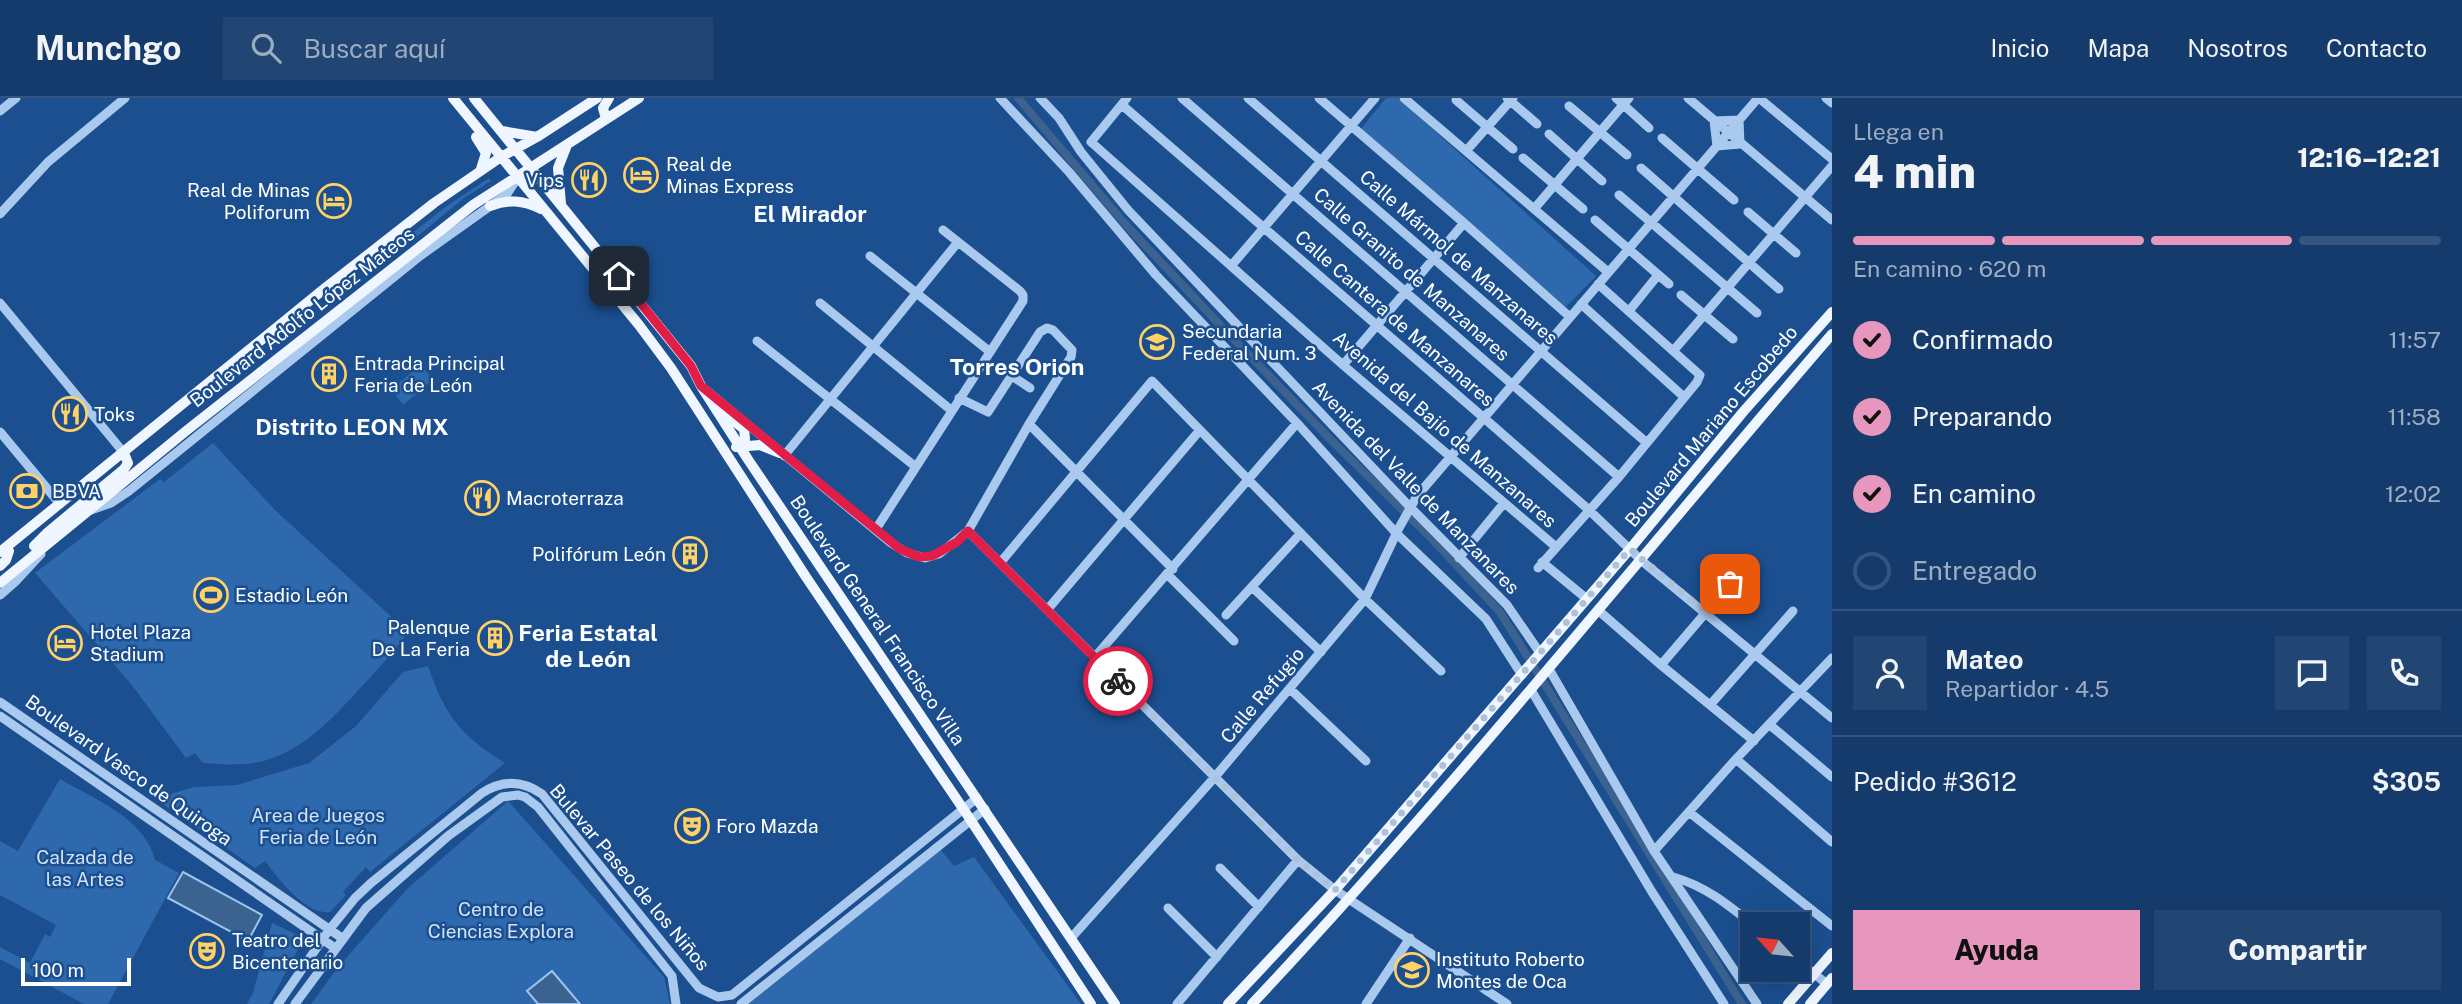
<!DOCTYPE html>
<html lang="es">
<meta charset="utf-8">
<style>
:root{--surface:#143b6b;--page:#214673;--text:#f1f3f6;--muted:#9dadc1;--line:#33557e;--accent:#e797bd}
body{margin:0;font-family:"Public Sans",sans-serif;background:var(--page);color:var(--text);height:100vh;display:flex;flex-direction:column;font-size:26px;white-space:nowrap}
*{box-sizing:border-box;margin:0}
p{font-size:23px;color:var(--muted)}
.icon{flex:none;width:38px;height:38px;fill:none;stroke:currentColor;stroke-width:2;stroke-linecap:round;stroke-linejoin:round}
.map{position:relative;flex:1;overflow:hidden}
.panel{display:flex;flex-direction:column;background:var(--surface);width:630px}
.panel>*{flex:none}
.needle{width:46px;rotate:297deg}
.controls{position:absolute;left:1740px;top:814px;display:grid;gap:14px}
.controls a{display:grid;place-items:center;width:70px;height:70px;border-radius:0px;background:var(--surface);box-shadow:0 7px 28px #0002,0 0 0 2px var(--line);font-size:35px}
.scale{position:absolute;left:21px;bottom:18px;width:110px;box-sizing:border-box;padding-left:7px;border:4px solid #fff;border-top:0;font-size:19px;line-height:24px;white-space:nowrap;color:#fff;-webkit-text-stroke:5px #1b4f8f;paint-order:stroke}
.pin{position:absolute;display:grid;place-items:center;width:60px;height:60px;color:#fff;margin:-30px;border-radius:14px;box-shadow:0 4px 10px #0006}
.courier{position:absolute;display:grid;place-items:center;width:70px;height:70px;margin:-35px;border:5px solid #e11d48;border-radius:50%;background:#fff;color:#222;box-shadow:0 2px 9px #0007}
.head em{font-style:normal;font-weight:800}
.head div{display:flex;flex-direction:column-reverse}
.head{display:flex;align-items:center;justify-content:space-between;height:119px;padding:0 21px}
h1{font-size:46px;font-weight:800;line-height:52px}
.bar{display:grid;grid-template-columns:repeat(4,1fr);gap:10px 7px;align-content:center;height:84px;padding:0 21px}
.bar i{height:9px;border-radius:5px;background:var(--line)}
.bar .selected{background:var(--accent)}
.bar p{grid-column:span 4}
.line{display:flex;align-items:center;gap:18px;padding:0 21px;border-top:2px solid var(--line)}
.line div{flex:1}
.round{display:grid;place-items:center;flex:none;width:74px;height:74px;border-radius:0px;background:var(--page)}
ol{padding:0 21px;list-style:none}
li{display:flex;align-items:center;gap:21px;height:77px}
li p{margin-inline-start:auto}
li .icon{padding:7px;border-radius:50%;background:var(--accent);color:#111;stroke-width:4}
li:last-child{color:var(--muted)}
li i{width:38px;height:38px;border:4px solid var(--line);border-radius:50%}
.primary-button{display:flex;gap:14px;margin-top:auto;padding:14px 21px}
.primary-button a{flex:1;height:80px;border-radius:0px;background:var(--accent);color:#111;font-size:28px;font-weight:800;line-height:80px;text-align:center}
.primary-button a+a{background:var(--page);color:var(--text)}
header{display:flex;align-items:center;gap:42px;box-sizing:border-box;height:98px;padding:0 35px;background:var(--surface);border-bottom:2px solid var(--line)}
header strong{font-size:33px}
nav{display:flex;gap:38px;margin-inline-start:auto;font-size:24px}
.search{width:490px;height:63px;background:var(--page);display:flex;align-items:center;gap:18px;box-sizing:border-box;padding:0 24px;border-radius:0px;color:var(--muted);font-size:26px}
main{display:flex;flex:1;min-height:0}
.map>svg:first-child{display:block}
.green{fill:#2e69ad}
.water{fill:#3c6290;stroke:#9cc4f0;stroke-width:2}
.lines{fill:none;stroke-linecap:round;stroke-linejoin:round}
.canal{stroke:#3c6290;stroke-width:8}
.minor{stroke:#a9c9ee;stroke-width:9}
.major{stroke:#f0f6ff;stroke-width:10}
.done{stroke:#afc1d8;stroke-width:7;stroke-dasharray:0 12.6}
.route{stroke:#e11d48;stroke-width:9}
.labels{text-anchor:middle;stroke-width:5;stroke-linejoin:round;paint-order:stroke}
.poi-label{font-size:19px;fill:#fff;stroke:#1b4f8f;text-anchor:start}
.street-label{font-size:19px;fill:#fff;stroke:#1b4f8f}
.park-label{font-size:19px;fill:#cfe3fa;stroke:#1b4f8f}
.quarter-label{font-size:23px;font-weight:bold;fill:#fff;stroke:#1b4f8f}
</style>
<header>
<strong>Munchgo</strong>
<div class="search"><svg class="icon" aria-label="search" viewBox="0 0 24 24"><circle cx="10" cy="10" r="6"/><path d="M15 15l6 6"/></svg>Buscar aquí</div>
<nav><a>Inicio</a><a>Mapa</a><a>Nosotros</a><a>Contacto</a></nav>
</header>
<main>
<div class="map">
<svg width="1832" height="906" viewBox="0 0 1832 906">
<rect width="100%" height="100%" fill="#1b4f8f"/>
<path class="green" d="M 1386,0 L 1398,0 L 1596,178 L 1566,209 L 1360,32 Z
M 489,80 L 491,83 L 464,100 L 395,157 L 391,152 L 444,110 Z
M 421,267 L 433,282 L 403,307 L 391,291 Z
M 213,345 L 275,412 L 408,534 C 396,552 381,567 367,583 C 338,614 309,649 267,662 C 247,668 224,667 203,665 L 195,655 L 186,660 L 131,586 L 35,475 L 160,381 L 164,384 Z
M 428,568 C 445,618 460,637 505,665 L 370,774 L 366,769 L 343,794 L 346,797 L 330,814 C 305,817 279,781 265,763 L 255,770 L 163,706 L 161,702 L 164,698 L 194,689 L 237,687 L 309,665 L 356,628 L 403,574 Z
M 60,681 C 94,701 145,720 155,762 L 179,775 L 108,906 L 84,906 L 0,861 L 0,849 L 30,865 L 45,836 L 50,839 L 56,827 L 0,797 L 0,743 L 18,753 Z
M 508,703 L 664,879 L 670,906 L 311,906 L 339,868 L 407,791 Z
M 940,751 L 954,768 L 974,759 L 1081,906 L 749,906 Z
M 272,825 L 304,840 L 269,906 L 247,906 L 253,895 Z"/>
<path class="water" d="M 183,774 L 262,817 L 248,843 L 168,800 Z
M 552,873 L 580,906 L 538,906 L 527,893 Z"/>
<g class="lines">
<path class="canal" d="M 1018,0 L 1127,128 L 1220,227 L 1333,344 L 1432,441 L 1500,514 L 1742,906"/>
<path class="minor" d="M 1000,0 L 1069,74 L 1156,177 L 1297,325 L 1396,435 L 1486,521 L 1522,577
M 1040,0 L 1059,20 L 1081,54 L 1128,112 L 1410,409 L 1507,507 L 1540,555
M 1127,0 L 1091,44 L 1343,267 L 1556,449
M 1182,0 L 1619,379
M 1248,0 L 1647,345
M 1319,0 L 1464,125 L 1570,219
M 1404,0 L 1608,174
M 1507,0 L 1537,26
M 1616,0 L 1649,30
M 1688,0 L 1832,122
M 1759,0 L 1832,61
M 1826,0 L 1832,5
M 1456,2 L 1513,51
M 1122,7 L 1484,320 L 1589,412 L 1642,463 L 1832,620
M 1569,8 L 1627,57
M 0,13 L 16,0
M 1739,22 L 1740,46 L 1717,48 L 1714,23 Z
M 1549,36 L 1602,83
M 1662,40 L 1734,102
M 1466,53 L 1513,0
M 1523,60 L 1583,111
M 1641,70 L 1779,191
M 1619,97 L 1757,215
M 1534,111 L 1629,0
M 1748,114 L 1796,155
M 0,116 L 48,64 L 125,0
M 1595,122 L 1669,186
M 870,158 L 989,253
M 1231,168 L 1375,0
M 1681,197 L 1733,241
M 0,205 L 124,355
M 820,205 L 951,312
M 1581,206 L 1684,299
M 1629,213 L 1658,177
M 757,243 L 916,369
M 1674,252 L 1832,68
M 1343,267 L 1464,125
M 1012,278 L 1030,290
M 706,292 L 891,445 L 907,455 L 925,460 L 939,456 L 968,433 L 1029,326 L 1071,259 L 1072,252 L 1053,232 L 1047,230 L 1040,234 L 988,314 L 959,300
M 1029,326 L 1173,471
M 0,334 L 60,406
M 784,358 L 958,144
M 91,412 L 111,405 L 129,393 L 420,158 L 507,96 L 518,79
M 876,431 L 1023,203 L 1023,197 L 1020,193 L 943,132
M 968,433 L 1298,762 L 1335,792 L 1507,906
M 1459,460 L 1504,405
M 1542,464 L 1587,501
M 1000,465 L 1152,283 L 1365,501 L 1441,573
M 1538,470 L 1619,379 L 1697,284 L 1700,277 L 1598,186
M 1168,477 L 1234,543
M 1252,489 L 1321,554
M 0,497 L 16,483 L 41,456
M 1047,512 L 1200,332
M 1599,513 L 1661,567 L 1754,643
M 1226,517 L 1301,435
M 1095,559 L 1297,325
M 1661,567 L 1743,471
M 1549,571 L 1654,753 L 1757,906
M 1290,591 L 1366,663
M 1531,592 L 1652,794 L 1724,906
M 0,604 L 342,840
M 1710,607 L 1793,513
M 0,618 L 335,850
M 1770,627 L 1832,679
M 1736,661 L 1832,744
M 1689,714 L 1832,828
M 1654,753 L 1736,661 L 1832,560
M 1220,770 L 1259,809
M 1673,779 C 1705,788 1727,806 1752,826
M 1168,810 L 1217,859
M 1072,839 L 1214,680 L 1365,501 L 1399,430 L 1417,398 L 1758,0
M 1797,862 L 1827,886
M 278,906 L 329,832 L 355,800 L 371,785 L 482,695 C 502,682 522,682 542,696 L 699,890 L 718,899 L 732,897 L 977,700
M 295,906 L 366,810 L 448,738 L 502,699 L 518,697 L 525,699 L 538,709 L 672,878 L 676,906
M 741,906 L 985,711
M 1177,906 L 1298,762
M 1366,906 L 1410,840"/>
<path class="major" d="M 453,0 L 639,227 L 671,270 L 806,479 L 964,712 L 1091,906
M 474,0 L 691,268 L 701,288 L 749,363 L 1115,906
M 606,21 L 603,10 L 609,0
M 502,33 L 537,39
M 476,39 L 486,55 L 481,71
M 561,106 L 558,70 L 567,47
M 490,108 C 508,101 523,102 541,111
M 720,312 L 744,331 L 745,341 L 740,347
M 736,349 L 760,347 L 780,355
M 34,448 L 48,434 L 124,371 L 128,365 L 124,355
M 0,454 L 324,191 L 434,105 L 501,59 L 537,39 L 597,0
M 0,468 L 6,462 L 9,453 L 6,449
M 0,485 L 186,333 L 473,107 L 639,0
M 1228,906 L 1335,792 L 1630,451 L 1743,314 L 1832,214
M 1252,906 C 1454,691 1639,460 1832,236
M 1788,906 L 1832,855
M 1810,906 L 1832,880"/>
</g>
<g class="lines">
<path class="done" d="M 1118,583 L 1298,762 L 1335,792 L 1630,451 L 1705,514 L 1730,486"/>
<path class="route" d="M 619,178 L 691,268 L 701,288 L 900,451 L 919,459 L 932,458 L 957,444 L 968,433 L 1118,583"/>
</g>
<defs>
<g id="hotel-ring" transform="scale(1.75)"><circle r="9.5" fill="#1b4f8f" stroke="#ffd166" stroke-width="1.5"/><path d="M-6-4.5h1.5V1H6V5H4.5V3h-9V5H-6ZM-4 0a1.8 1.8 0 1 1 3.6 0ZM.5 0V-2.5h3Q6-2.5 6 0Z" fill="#ffd166"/></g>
<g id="restaurant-ring" transform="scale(1.75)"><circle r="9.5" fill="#1b4f8f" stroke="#ffd166" stroke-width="1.5"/><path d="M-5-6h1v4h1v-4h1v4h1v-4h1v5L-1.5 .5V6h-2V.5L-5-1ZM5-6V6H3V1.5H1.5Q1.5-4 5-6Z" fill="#ffd166"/></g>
<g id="school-ring" transform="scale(1.75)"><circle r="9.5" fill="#1b4f8f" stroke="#ffd166" stroke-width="1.5"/><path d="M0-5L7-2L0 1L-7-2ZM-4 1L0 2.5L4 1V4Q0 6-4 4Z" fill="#ffd166"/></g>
<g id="building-ring" transform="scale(1.75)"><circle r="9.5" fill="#1b4f8f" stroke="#ffd166" stroke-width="1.5"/><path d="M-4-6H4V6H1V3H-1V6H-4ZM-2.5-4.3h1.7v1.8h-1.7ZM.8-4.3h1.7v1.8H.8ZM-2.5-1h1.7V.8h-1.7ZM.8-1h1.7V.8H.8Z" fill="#ffd166"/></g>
<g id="bank-ring" transform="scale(1.75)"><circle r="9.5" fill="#1b4f8f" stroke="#ffd166" stroke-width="1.5"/><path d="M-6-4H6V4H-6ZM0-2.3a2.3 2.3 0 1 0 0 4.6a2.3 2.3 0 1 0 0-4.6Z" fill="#ffd166"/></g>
<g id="stadium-ring" transform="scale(1.75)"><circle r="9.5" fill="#1b4f8f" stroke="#ffd166" stroke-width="1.5"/><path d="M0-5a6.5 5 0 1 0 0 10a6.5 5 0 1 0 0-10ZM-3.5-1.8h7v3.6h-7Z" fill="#ffd166"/></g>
<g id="theatre-ring" transform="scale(1.75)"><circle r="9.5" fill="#1b4f8f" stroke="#ffd166" stroke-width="1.5"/><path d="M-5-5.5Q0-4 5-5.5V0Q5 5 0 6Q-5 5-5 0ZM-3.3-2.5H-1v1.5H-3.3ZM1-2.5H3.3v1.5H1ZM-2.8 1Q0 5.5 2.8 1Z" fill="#ffd166"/></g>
</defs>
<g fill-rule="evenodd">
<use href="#hotel-ring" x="641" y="77"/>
<use href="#restaurant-ring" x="589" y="82"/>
<use href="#hotel-ring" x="334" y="103"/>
<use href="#school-ring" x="1157" y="244"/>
<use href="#building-ring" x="329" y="276"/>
<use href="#restaurant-ring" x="70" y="316"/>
<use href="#bank-ring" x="27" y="393"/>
<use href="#restaurant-ring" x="482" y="400"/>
<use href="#building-ring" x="690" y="456"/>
<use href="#stadium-ring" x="211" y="497"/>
<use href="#building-ring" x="495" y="540"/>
<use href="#hotel-ring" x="65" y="545"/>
<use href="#theatre-ring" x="692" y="728"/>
<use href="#theatre-ring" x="207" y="853"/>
<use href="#school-ring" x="1412" y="872"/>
</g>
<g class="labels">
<g class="poi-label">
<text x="666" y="73">Real de<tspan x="666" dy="22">Minas Express</tspan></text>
<text x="564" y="89" text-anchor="end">Vips</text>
<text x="310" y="99" text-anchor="end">Real de Minas<tspan x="310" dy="22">Poliforum</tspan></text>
<text x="1182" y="240">Secundaria<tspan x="1182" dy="22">Federal Num. 3</tspan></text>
<text x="354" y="272">Entrada Principal<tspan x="354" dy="22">Feria de León</tspan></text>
<text x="94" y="323">Toks</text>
<text x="52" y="400">BBVA</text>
<text x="506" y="407">Macroterraza</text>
<text x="666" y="463" text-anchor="end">Polifórum León</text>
<text x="235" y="504">Estadio León</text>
<text x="470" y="536" text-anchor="end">Palenque<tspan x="470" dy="22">De La Feria</tspan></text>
<text x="90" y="541">Hotel Plaza<tspan x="90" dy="22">Stadium</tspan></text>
<text x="716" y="735">Foro Mazda</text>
<text x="232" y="849">Teatro del<tspan x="232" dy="22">Bicentenario</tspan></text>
<text x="1436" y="868">Instituto Roberto<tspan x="1436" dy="22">Montes de Oca</tspan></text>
</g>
<g class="street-label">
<text transform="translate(1459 159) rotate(41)" y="7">Calle Mármol de Manzanares</text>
<text transform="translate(1412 176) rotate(41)" y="7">Calle Granito de Manzanares</text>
<text transform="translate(302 219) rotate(-38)" y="7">Boulevard Adolfo López Mateos</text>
<text transform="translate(1395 220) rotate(41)" y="7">Calle Cantera de Manzanares</text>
<text transform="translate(1711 328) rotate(-50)" y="7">Boulevard Mariano Escobedo</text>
<text transform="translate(1445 331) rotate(41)" y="7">Avenida del Bajío de Manzanares</text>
<text transform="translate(1416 389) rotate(46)" y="7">Avenida del Valle de Manzanares</text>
<text transform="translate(878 522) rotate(56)" y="7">Boulevard General Francisco Villa</text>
<text transform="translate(1262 597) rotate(-50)" y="7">Calle Refugio</text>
<text transform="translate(129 672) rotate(35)" y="7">Boulevard Vasco de Quiroga</text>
<text transform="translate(630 779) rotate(50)" y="7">Bulevar Paseo de los Niños</text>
</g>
<g class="park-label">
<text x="318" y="724">Area de Juegos<tspan x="318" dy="22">Feria de León</tspan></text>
<text x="85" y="766">Calzada de<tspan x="85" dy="22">las Artes</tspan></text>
<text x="501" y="818">Centro de<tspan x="501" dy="22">Ciencias Explora</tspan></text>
</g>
<g class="quarter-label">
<text x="810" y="124">El Mirador</text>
<text x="1017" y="277">Torres Orion</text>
<text x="352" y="337">Distrito LEON MX</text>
<text x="588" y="543">Feria Estatal<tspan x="588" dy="26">de León</tspan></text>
</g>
</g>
</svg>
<div class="controls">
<a><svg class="needle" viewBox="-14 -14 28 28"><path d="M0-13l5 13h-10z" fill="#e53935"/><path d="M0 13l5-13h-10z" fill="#9dadc1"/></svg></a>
</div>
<div class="scale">100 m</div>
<div class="pin" style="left:1730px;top:486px;background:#ea580c"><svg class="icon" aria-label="bag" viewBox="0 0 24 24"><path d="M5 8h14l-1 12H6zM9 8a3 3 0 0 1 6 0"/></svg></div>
<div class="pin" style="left:619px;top:178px;background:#1f2937"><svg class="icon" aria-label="home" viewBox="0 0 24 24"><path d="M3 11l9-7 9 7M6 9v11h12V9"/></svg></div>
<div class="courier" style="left:1118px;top:583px"><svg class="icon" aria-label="bike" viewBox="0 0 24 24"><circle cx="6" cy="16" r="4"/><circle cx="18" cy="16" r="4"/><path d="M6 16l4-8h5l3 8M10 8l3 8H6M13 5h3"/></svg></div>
</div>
<section class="panel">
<div class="head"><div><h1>4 min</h1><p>Llega en</p></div><em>12:16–12:21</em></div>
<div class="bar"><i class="selected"></i><i class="selected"></i><i class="selected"></i><i></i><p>En camino · 620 m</p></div>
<ol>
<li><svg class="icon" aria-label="check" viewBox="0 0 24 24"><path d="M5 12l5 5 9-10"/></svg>Confirmado<p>11:57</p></li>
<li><svg class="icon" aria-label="check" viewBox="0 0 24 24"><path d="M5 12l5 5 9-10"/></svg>Preparando<p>11:58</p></li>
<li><svg class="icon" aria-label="check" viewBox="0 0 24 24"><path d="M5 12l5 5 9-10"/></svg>En camino<p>12:02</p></li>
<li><i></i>Entregado</li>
</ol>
<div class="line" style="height:126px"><a class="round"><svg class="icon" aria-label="person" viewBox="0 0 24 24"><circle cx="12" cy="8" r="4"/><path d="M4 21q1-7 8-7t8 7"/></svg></a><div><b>Mateo</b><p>Repartidor · 4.5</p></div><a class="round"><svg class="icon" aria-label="chat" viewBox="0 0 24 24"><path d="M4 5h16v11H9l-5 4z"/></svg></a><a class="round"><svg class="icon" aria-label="phone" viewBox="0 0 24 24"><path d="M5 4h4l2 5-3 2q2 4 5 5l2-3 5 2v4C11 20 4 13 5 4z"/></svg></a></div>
<div class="line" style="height:91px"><div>Pedido #3612</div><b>$305</b></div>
<div class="primary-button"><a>Ayuda</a><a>Compartir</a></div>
</section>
</main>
